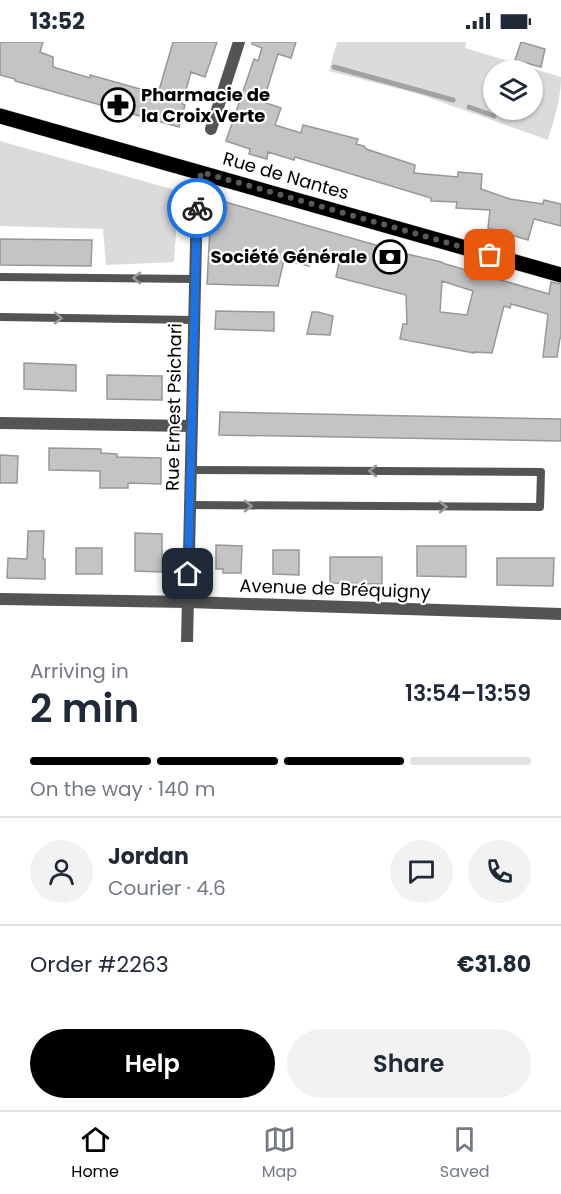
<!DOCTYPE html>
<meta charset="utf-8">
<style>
:root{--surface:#fff;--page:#f2f2f3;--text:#1f2937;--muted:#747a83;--line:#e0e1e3;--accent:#000}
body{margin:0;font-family:Poppins,sans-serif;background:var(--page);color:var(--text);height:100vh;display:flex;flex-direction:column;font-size:22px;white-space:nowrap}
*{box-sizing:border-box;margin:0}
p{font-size:20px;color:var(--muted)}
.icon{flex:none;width:33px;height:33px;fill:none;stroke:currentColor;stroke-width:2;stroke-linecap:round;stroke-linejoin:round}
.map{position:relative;height:600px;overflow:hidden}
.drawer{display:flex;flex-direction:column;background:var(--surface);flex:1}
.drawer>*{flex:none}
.fabs{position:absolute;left:483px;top:18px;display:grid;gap:12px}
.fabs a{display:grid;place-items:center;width:60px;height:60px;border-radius:50%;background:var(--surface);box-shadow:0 2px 4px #0004;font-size:30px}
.pin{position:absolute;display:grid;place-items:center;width:51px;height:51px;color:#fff;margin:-26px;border-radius:12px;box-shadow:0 3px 9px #0006}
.courier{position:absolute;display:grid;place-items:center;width:60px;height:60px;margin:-30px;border:4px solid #1a73e8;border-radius:50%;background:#fff;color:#222;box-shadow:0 2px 8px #0007}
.head em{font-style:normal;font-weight:600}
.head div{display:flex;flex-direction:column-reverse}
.head{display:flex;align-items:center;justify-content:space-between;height:102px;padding:0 30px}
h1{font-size:39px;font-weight:600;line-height:45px}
.bar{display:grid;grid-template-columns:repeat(4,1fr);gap:9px 6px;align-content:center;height:72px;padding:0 30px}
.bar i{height:8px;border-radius:4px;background:var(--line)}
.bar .on{background:var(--accent)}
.bar p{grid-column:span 4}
.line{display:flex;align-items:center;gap:15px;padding:0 30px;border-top:2px solid var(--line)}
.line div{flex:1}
.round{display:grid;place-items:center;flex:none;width:63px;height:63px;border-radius:32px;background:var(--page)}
.cta{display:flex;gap:12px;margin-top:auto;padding:12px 30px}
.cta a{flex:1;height:69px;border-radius:36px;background:var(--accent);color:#fff;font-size:24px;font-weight:600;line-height:69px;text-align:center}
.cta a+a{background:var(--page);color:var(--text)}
.status{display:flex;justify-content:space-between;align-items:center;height:42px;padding:0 30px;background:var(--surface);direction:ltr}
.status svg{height:16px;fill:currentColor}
.tabs{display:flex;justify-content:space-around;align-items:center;height:84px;border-top:2px solid var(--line);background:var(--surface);font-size:16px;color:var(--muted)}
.tabs a{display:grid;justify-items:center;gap:3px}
.tabs .on{color:var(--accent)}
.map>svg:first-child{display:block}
.green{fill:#dbdbdb;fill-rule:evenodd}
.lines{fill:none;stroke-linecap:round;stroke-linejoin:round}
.stream{stroke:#a2a2a2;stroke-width:5}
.building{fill:#c4c4c4;stroke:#989898;stroke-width:1.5;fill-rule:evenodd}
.primary-casing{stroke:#dbdbdb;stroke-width:16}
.lane{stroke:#545454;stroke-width:8}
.street{stroke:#545454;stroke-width:12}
.primary{stroke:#000;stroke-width:15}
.oneway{stroke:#989898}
.done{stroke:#595959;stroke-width:6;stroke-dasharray:0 10.8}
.route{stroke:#1a73e8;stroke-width:8}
.labels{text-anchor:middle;stroke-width:4.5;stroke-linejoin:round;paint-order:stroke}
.poi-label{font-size:18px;font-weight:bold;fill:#000;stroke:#fff;text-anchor:start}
.street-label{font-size:18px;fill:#000;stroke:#fff}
</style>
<div class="status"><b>13:52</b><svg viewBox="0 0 49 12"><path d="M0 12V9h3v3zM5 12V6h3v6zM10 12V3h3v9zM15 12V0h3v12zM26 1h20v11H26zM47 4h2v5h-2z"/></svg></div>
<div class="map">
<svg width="561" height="600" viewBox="0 0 561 600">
<rect width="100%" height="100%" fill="#fff"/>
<path class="green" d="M 337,0 L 466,0 L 465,6 L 561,35 C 561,57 554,77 548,98 L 419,52 L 329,29 ZM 494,28 L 532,28 L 532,68 L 494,68 Z
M 0,99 L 179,149 L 174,220 L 106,223 L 103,187 L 0,184 Z"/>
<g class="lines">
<path class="stream" d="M 334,25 L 453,58
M 469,65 L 494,74"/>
</g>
<path class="building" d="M 0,0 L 43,0 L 40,10 L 53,15 L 53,25 L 90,36 L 90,33 L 158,52 L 173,0 L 217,0 L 205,35 L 191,30 L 182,62 L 185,63 L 179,85 L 15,39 L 15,37 L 0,33 Z
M 252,0 L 296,0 L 291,16 L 278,12 L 263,60 L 281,66 L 275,83 L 301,91 L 303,83 L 358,97 L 356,102 L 364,104 L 366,107 L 415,123 L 414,131 L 458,135 L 458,130 L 482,132 L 481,147 L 510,157 L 543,162 L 544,158 L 561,162 L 561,184 L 534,177 L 528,198 L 488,186 L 490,168 L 456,166 L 457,160 L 431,159 L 431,156 L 295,115 L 294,118 L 268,110 L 267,117 L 249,112 L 250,107 L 226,99 L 254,17 L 258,19 L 262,6 L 252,2 Z
M 521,0 L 545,7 L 541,25 L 515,18 Z
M 222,159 L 407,212 L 442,220 L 442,221 L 549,252 L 551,240 L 561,242 L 561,296 L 560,296 L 557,315 L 543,315 L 548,272 L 511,262 L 510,266 L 504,264 L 492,311 L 474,310 L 474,311 L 400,297 L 403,282 L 407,282 L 406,253 L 336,235 L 340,216 L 312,210 L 309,224 L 284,218 L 278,244 L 207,242 L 211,168 ZM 442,239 L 473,249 L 467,273 L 440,270 Z
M 0,197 L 92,198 L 91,224 L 0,223 Z
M 216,269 L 274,270 L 274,289 L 215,287 Z
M 312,270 L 318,270 L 333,274 L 330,293 L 307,292 Z
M 24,321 L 76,323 L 76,349 L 24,347 Z
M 107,333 L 162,334 L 162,358 L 107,357 Z
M 220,370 L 561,377 L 561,399 L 219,393 Z
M 49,406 L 101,407 L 101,411 L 117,412 L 117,415 L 161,416 L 161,442 L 128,441 L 128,446 L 100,446 L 100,429 L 49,428 Z
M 0,413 L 18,414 L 17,441 L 0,441 Z
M 28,489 L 44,489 L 43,517 L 45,517 L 45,537 L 7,536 L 8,516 L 27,517 Z
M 135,491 L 162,492 L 162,530 L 135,529 Z
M 216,503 L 242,504 L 241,531 L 223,531 L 223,527 L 216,527 Z
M 417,504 L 466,504 L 466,535 L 417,534 Z
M 76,506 L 102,506 L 102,532 L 76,532 Z
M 273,508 L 299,508 L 299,533 L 273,532 Z
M 330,515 L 382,515 L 382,542 L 330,541 Z
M 497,516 L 554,516 L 553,544 L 497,543 Z"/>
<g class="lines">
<g class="primary-casing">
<path id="primary" d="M 0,74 L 561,233"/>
</g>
<path class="lane" d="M 0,235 L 195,237
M 0,275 L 194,278
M 190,463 L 540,465 L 541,430 L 191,428"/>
<path class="street" d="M 211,87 L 239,0
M 0,381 L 192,384
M 0,557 L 188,560 L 561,572
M 187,600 L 197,155 L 201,131"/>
<use href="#primary" class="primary"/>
</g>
<defs><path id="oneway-chevron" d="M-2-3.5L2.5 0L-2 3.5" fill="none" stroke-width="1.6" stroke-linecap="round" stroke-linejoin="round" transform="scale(1.5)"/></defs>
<g class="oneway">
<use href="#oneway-chevron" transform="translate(137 236) rotate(-179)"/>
<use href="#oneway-chevron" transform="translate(58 276) rotate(1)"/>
<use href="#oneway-chevron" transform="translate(373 429) rotate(-180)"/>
<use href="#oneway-chevron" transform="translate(248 464)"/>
<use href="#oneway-chevron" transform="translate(443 465)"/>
</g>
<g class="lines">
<path class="done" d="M 197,166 L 201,130 L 490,213"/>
<path class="route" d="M 188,532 L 197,166"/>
</g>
<defs>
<g id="pharmacy-ring" transform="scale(1.725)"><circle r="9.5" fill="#fff" stroke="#000" stroke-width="1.5"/><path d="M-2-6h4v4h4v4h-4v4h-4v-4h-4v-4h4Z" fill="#000"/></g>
<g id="bank-ring" transform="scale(1.725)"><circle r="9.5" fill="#fff" stroke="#000" stroke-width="1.5"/><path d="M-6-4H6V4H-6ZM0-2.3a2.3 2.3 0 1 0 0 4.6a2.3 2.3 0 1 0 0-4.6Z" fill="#000"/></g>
</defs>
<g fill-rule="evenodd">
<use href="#pharmacy-ring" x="118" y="63"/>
<use href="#bank-ring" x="390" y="215"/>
</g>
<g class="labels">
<g class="poi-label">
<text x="141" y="59">Pharmacie de<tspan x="141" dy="21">la Croix Verte</tspan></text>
<text x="367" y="221" text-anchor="end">Société Générale</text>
</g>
<g class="street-label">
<text transform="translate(286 134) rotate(16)" y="6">Rue de Nantes</text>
<text transform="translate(174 365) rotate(-89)" y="6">Rue Ernest Psichari</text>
<text transform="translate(335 547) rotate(2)" y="6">Avenue de Bréquigny</text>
</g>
</g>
</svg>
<div class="fabs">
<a><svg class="icon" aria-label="layers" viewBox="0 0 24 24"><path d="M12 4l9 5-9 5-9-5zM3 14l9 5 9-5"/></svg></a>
</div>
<div class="pin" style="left:490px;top:213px;background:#ea580c"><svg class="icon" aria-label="bag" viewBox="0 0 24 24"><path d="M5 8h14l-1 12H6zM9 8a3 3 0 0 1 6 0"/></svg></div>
<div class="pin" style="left:188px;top:532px;background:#1f2937"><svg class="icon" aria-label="home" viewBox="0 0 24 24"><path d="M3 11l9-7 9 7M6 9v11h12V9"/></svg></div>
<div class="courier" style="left:197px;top:166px"><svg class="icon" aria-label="bike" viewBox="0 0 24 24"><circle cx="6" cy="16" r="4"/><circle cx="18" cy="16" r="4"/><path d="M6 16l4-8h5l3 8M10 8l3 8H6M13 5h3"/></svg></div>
</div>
<section class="drawer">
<div class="head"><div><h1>2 min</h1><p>Arriving in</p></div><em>13:54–13:59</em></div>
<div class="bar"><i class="on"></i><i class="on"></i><i class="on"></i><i></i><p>On the way · 140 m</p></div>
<div class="line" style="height:108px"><a class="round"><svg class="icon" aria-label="person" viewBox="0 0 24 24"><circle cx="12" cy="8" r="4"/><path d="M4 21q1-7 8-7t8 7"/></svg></a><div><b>Jordan</b><p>Courier · 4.6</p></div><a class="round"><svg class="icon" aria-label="chat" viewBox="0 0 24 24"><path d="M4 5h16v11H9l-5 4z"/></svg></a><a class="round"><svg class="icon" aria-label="phone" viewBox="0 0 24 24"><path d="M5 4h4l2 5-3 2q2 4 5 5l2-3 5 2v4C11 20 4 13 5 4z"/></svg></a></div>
<div class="line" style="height:78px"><div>Order #2263</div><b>€31.80</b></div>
<div class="cta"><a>Help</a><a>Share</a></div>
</section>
<nav class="tabs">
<a class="on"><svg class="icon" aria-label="home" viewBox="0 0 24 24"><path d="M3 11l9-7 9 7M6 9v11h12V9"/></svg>Home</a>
<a><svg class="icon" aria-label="map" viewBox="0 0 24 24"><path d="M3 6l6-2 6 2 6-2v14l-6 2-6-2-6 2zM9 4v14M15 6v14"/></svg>Map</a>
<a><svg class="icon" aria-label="saved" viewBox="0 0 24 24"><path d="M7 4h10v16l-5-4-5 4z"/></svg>Saved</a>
</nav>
